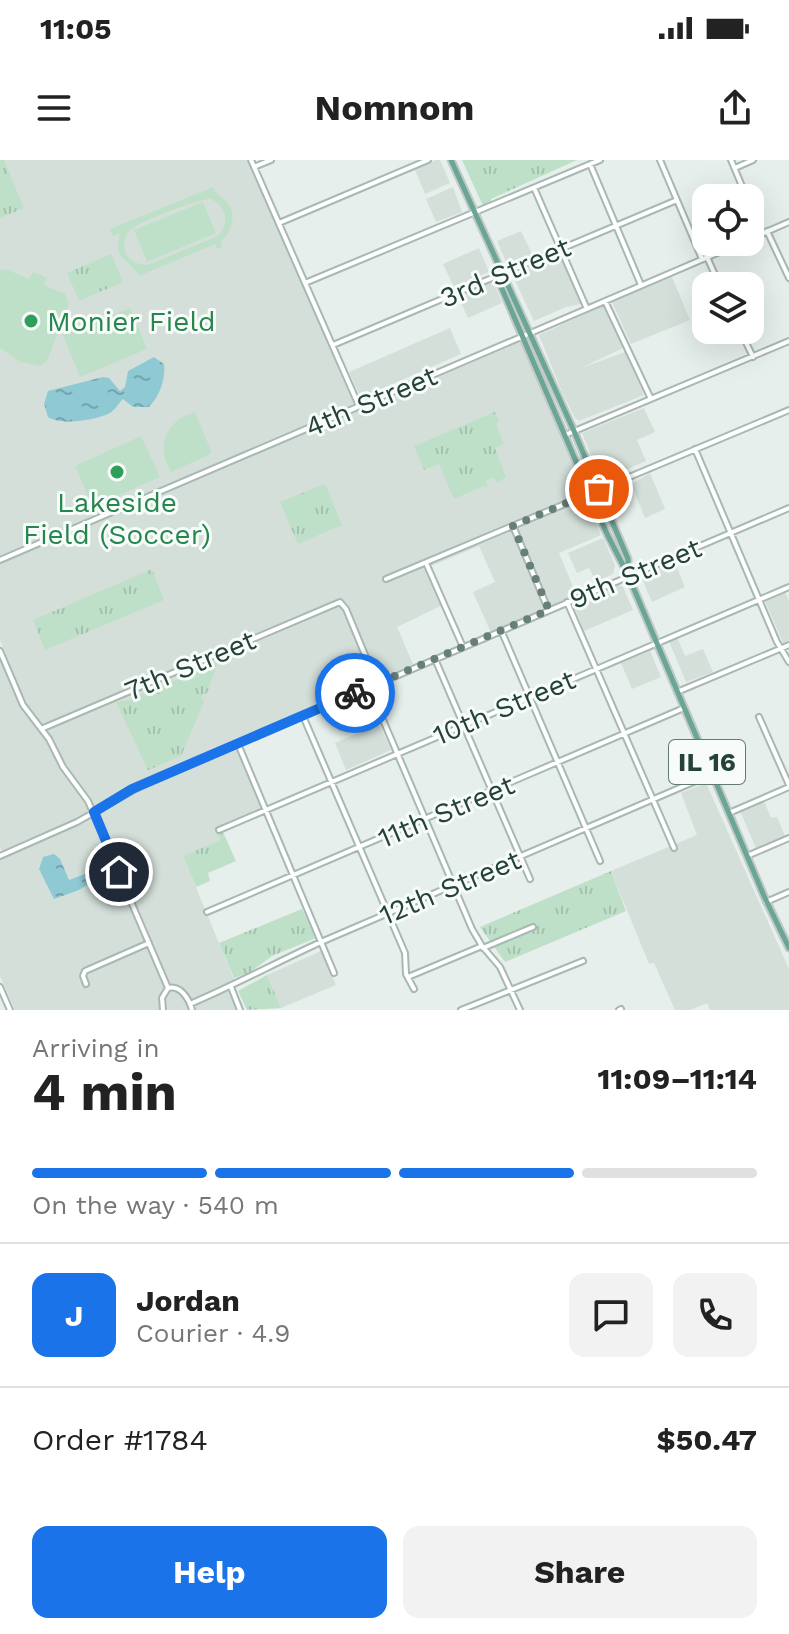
<!DOCTYPE html>
<meta charset="utf-8">
<style>
:root{--surface:#fff;--page:#f2f2f2;--text:#222;--muted:#767676;--line:#e0e0e0;--accent:#1a73e8}
body{margin:0;font-family:"Work Sans",sans-serif;background:var(--page);color:var(--text);height:100vh;display:flex;flex-direction:column;font-size:30px;white-space:nowrap}
*{box-sizing:border-box;margin:0}
p{font-size:26px;color:var(--muted)}
.icon{flex:none;width:44px;height:44px;fill:none;stroke:currentColor;stroke-width:2;stroke-linecap:round;stroke-linejoin:round}
.map{position:relative;height:850px;overflow:hidden}
.side{display:flex;flex-direction:column;background:var(--surface);flex:1}
.side>*{flex:none}
.controls{position:absolute;left:692px;top:24px;display:grid;gap:16px}
.controls a{display:grid;place-items:center;width:72px;height:72px;border-radius:16px;background:var(--surface);box-shadow:0 8px 32px #0002;font-size:40px}
.pin{position:absolute;display:grid;place-items:center;width:68px;height:68px;color:#fff;margin:-34px;border:4px solid #fff;border-radius:50%;box-shadow:0 2px 8px #0007}
.courier{position:absolute;display:grid;place-items:center;width:80px;height:80px;margin:-40px;border:6px solid #1a73e8;border-radius:50%;background:#fff;color:#222;box-shadow:0 2px 10px #0007}
.summary em{font-style:normal;font-weight:700}
.summary div{display:flex;flex-direction:column-reverse}
.summary{display:flex;align-items:center;justify-content:space-between;height:136px;padding:0 32px}
h1{font-size:52px;font-weight:700;line-height:60px}
.bar{display:grid;grid-template-columns:repeat(4,1fr);gap:12px 8px;align-content:center;height:96px;padding:0 32px}
.bar i{height:10px;border-radius:6px;background:var(--line)}
.bar .active{background:var(--accent)}
.bar p{grid-column:span 4}
.line{display:flex;align-items:center;gap:20px;padding:0 32px;border-top:2px solid var(--line)}
.line div{flex:1}
.round{display:grid;place-items:center;flex:none;width:84px;height:84px;border-radius:16px;background:var(--page)}
.primary-button{display:flex;gap:16px;margin-top:auto;padding:16px 32px}
.primary-button a{flex:1;height:92px;border-radius:16px;background:var(--accent);color:#fff;font-size:32px;font-weight:700;line-height:92px;text-align:center}
.primary-button a+a{background:var(--page);color:var(--text)}
.status{display:flex;justify-content:space-between;align-items:center;height:56px;padding:0 40px;background:var(--surface);direction:ltr}
.status svg{height:22px;fill:currentColor}
header{display:flex;justify-content:space-between;align-items:center;height:104px;padding:0 32px;background:var(--surface);font-size:36px;font-weight:700}
.map>svg:first-child{display:block}
.built{fill:#d4dfda}
.grass{fill:url(#grass-tufts)}
.pitch{fill:#bfe0c8;fill-rule:evenodd}
.water{fill:url(#water-ripples)}
.lines{fill:none;stroke-linecap:round;stroke-linejoin:round}
.minor-casing{stroke:#a8b8b2;stroke-width:8}
.major-casing{stroke:#c2cac8;stroke-width:9}
.minor{stroke:#fff;stroke-width:4}
.major{stroke:#6aa596;stroke-width:5}
.done{stroke:#687f78;stroke-width:8;stroke-dasharray:0 14.4}
.route{stroke:#1a73e8;stroke-width:10}
.leisure-dot{fill:#2e9e5b;stroke:#f7fbf9;stroke-width:3}
.labels{text-anchor:middle;stroke-width:6;stroke-linejoin:round;paint-order:stroke}
.shield{fill:#f7fbf9;stroke:#637a73;stroke-width:2}
.shield-label{font-size:26px;font-weight:bold;fill:#24423a}
.street-label{font-size:28px;fill:#24423a;stroke:#f7fbf9}
.leisure-label{font-size:28px;fill:#27864d;stroke:#f7fbf9;text-anchor:start}
</style>
<div class="status"><b>11:05</b><svg viewBox="0 0 49 12"><path d="M0 12V9h3v3zM5 12V6h3v6zM10 12V3h3v9zM15 12V0h3v12zM26 1h20v11H26zM47 4h2v5h-2z"/></svg></div>
<header><svg class="icon" aria-label="menu" viewBox="0 0 24 24"><path d="M4 6h16M4 12h16M4 18h16"/></svg>Nomnom<svg class="icon" aria-label="share" viewBox="0 0 24 24"><path d="M12 15V3M7 8l5-5 5 5M5 13v7h14v-7"/></svg></header>
<div class="map">
<svg width="789" height="850" viewBox="0 0 789 850">
<defs>
<pattern id="grass-tufts" width="24" height="20" patternUnits="userSpaceOnUse" patternTransform="scale(2)"><rect width="24" height="20" fill="#bfe0c8"/><path d="M3 7l-1-3M5 7V3M7 7l1-3M15 17l-1-3M17 17v-4M19 17l1-3" fill="none" stroke="#a4c1ad"/></pattern>
<pattern id="water-ripples" width="26" height="14" patternUnits="userSpaceOnUse" patternTransform="scale(2)"><rect width="26" height="14" fill="#8ec9d4"/><path d="M2 4q2-2 4 0t4 0M15 11q2-2 4 0t4 0" fill="none" stroke="#74a5ad"/></pattern>
</defs>
<rect width="100%" height="100%" fill="#e6efeb"/>
<path class="built" d="M 0,0 L 249,0 L 356,250 L 518,181 L 525,186 L 590,339 L 557,354 L 585,343 L 590,346 L 601,375 L 559,393 L 577,436 L 491,473 L 473,432 L 495,422 L 479,386 L 431,406 L 447,443 L 397,467 L 413,504 L 150,618 L 152,623 L 234,589 L 238,592 L 265,654 L 219,674 L 221,680 L 183,696 L 235,822 L 227,825 L 237,850 L 15,850 L 0,816 L 0,700 L 4,698 L 0,687 L 0,499 L 15,535 L 21,533 L 0,480 Z
M 436,0 L 440,0 L 450,23 L 425,34 L 415,10 Z
M 453,27 L 462,52 L 436,62 L 426,39 Z
M 521,71 L 533,96 L 508,107 L 497,81 Z
M 479,88 L 489,112 L 454,127 L 443,104 Z
M 560,94 L 581,144 L 566,147 L 534,161 L 512,114 Z
M 672,117 L 690,160 L 631,184 L 612,142 Z
M 493,121 L 502,143 L 468,158 L 458,136 Z
M 603,146 L 623,188 L 581,208 L 625,192 L 644,235 L 579,261 L 575,258 L 562,232 L 539,175 Z
M 450,168 L 461,194 L 363,237 L 359,234 L 349,212 Z
M 644,248 L 655,272 L 637,280 L 646,301 L 605,319 L 600,317 L 582,273 Z
M 650,313 L 665,349 L 645,358 L 631,324 Z
M 603,378 L 615,405 L 613,414 L 596,422 L 589,408 L 577,413 L 568,393 Z
M 674,400 L 685,427 L 652,442 L 640,414 Z
M 618,425 L 623,427 L 633,450 L 584,471 L 573,444 Z
M 785,432 L 789,441 L 789,480 L 783,483 L 765,441 Z
M 677,477 L 685,496 L 703,489 L 713,512 L 686,522 L 669,481 Z
M 650,491 L 661,517 L 632,529 L 621,503 Z
M 367,534 L 378,559 L 348,571 L 338,546 Z
M 379,564 L 391,590 L 346,610 L 335,583 Z
M 691,585 L 703,611 L 681,620 L 669,595 Z
M 706,623 L 789,809 L 789,850 L 710,850 L 707,843 L 690,850 L 675,850 L 654,803 L 649,804 L 611,711 L 697,675 L 681,633 Z
M 764,641 L 771,658 L 777,657 L 785,676 L 756,688 L 740,651 Z
M 321,791 L 336,825 L 281,848 L 267,815 Z"/>
<path class="grass" d="M 0,0 L 4,0 L 24,48 L 0,58 Z
M 462,0 L 577,0 L 491,39 L 492,43 L 483,46 Z
M 111,94 L 123,122 L 79,141 L 67,113 Z
M 495,252 L 499,260 L 496,264 L 504,284 L 495,288 L 506,317 L 497,323 L 494,317 L 486,320 L 488,327 L 484,326 L 454,339 L 439,304 L 424,310 L 414,286 Z
M 322,325 L 326,326 L 342,365 L 298,384 L 280,342 Z
M 152,409 L 164,440 L 45,490 L 33,460 Z
M 218,502 L 207,533 L 201,536 L 204,542 L 181,596 L 148,610 L 116,542 L 129,540 Z
M 223,672 L 236,701 L 208,713 L 210,721 L 196,727 L 183,696 L 220,680 L 218,674 Z
M 611,711 L 626,751 L 505,802 L 480,767 Z
M 302,749 L 316,778 L 272,796 L 249,813 L 234,818 L 219,783 Z
M 267,815 L 281,848 L 247,850 L 238,831 Z"/>
<path class="pitch" d="M 213,27 C 216,35 220,35 226,41 C 238,55 232,72 220,82 L 222,87 L 217,89 L 215,84 L 139,116 C 129,98 112,101 120,73 L 113,76 L 110,69 ZM 211,39 C 227,47 230,63 218,76 L 147,105 C 138,104 130,102 126,94 C 123,86 124,76 130,70 C 138,62 200,38 211,39 Z
M 203,42 L 216,73 L 147,102 L 134,70 Z
M 6,109 L 29,119 L 33,112 L 47,118 L 44,125 L 65,134 L 69,144 L 47,201 L 40,206 L 20,202 L 0,188 L 0,110 Z
M 130,148 L 147,189 L 80,217 L 63,175 Z
M 195,252 L 211,291 L 209,295 L 171,312 C 155,287 166,260 195,252 Z
M 141,276 L 160,317 L 93,347 L 75,306 Z"/>
<path class="water" d="M 154,197 L 164,204 C 166,219 159,237 149,247 L 133,247 L 123,239 C 118,244 116,249 110,253 C 96,260 61,266 48,257 L 44,244 L 48,231 L 103,217 L 109,218 L 120,231 L 125,227 L 128,211 Z
M 54,694 L 60,699 L 69,720 L 95,710 L 98,718 L 79,730 L 54,739 L 39,709 L 43,697 Z"/>
<g class="lines">
<g class="minor-casing">
<path id="minor" d="M 251,0 L 359,246
M 660,0 L 702,99
M 731,0 L 747,38
M 590,4 L 641,125
M 254,7 L 271,0
M 735,8 L 753,0
M 535,30 L 587,149
M 750,45 L 762,74
M 279,63 L 428,0
M 767,71 L 789,118
M 750,79 L 789,62
M 707,97 L 720,126
M 305,123 L 600,0
M 605,141 L 651,239
M 740,170 L 753,197
M 333,185 L 677,40
M 565,275 L 789,181
M 695,289 L 777,482 L 789,502
M 513,366 L 548,449
M 0,400 L 743,82
M 426,403 L 463,487
M 386,419 L 789,250
M 567,442 L 674,688
M 501,470 L 600,701
M 0,491 L 23,545 L 49,579 L 63,607 L 88,641 L 168,828
M 435,499 L 530,719
M 369,527 L 472,769 L 482,786 L 500,807 L 520,850
M 677,532 L 789,485
M 303,556 L 405,793 L 406,814 L 414,829
M 759,557 L 789,625
M 41,569 L 340,442 L 346,449 L 377,524
M 238,584 L 334,813
M 729,653 L 789,627
M 219,670 L 789,427
M 0,696 L 77,662 L 146,623 L 789,348
M 747,696 L 789,678
M 766,742 L 789,732
M 207,752 L 684,548
M 483,788 L 533,767
M 408,817 L 482,786
M 86,824 L 83,816 L 85,811 L 149,783
M 0,827 L 10,850
M 231,827 L 240,850
M 168,828 C 181,825 189,839 192,850
M 190,844 C 235,825 277,802 321,782 L 712,614
M 163,850 L 162,838 L 168,828
M 461,850 L 583,801
M 619,850 L 621,849"/>
</g>
<g class="major-casing">
<path id="major" d="M 451,0 L 574,271 L 628,399 L 628,413
M 501,114 L 500,124 L 607,374 L 628,415 L 764,736 L 789,788"/>
</g>
<use href="#minor" class="minor"/>
<use href="#major" class="major"/>
</g>
<g class="lines">
<path class="done" d="M 355,533 L 549,450 L 513,366 L 599,329"/>
<path class="route" d="M 119,712 L 94,652 L 132,629 L 355,533"/>
</g>
<g class="leisure-dot">
<circle cx="31" cy="161" r="8"/>
<circle cx="117" cy="312" r="8"/>
</g>
<g class="labels">
<rect class="shield" x="669" y="580" width="76" height="44" rx="6"/>
<g class="shield-label">
<text x="707" y="611">IL 16</text>
</g>
<g class="street-label">
<text transform="translate(505 112) rotate(-23)" y="10">3rd Street</text>
<text transform="translate(371 241) rotate(-23)" y="10">4th Street</text>
<text transform="translate(635 413) rotate(-23)" y="10">9th Street</text>
<text transform="translate(190 505) rotate(-23)" y="10">7th Street</text>
<text transform="translate(504 547) rotate(-23)" y="10">10th Street</text>
<text transform="translate(446 651) rotate(-23)" y="10">11th Street</text>
<text transform="translate(450 727) rotate(-23)" y="10">12th Street</text>
</g>
<g class="leisure-label">
<text x="47" y="171">Monier Field</text>
<text x="117" y="352" text-anchor="middle">Lakeside<tspan x="117" dy="32">Field (Soccer)</tspan></text>
</g>
</g>
</svg>
<div class="controls">
<a><svg class="icon" aria-label="locate" viewBox="0 0 24 24"><circle cx="12" cy="12" r="6"/><path d="M12 2v4M12 18v4M2 12h4M18 12h4"/></svg></a>
<a><svg class="icon" aria-label="layers" viewBox="0 0 24 24"><path d="M12 4l9 5-9 5-9-5zM3 14l9 5 9-5"/></svg></a>
</div>
<div class="pin" style="left:599px;top:329px;background:#ea580c"><svg class="icon" aria-label="bag" viewBox="0 0 24 24"><path d="M5 8h14l-1 12H6zM9 8a3 3 0 0 1 6 0"/></svg></div>
<div class="pin" style="left:119px;top:712px;background:#1f2937"><svg class="icon" aria-label="home" viewBox="0 0 24 24"><path d="M3 11l9-7 9 7M6 9v11h12V9"/></svg></div>
<div class="courier" style="left:355px;top:533px"><svg class="icon" aria-label="bike" viewBox="0 0 24 24"><circle cx="6" cy="16" r="4"/><circle cx="18" cy="16" r="4"/><path d="M6 16l4-8h5l3 8M10 8l3 8H6M13 5h3"/></svg></div>
</div>
<section class="side">
<div class="summary"><div><h1>4 min</h1><p>Arriving in</p></div><em>11:09–11:14</em></div>
<div class="bar"><i class="active"></i><i class="active"></i><i class="active"></i><i></i><p>On the way · 540 m</p></div>
<div class="line" style="height:144px"><b class="round" style="background:var(--accent);color:#fff">J</b><div><b>Jordan</b><p>Courier · 4.9</p></div><a class="round"><svg class="icon" aria-label="chat" viewBox="0 0 24 24"><path d="M4 5h16v11H9l-5 4z"/></svg></a><a class="round"><svg class="icon" aria-label="phone" viewBox="0 0 24 24"><path d="M5 4h4l2 5-3 2q2 4 5 5l2-3 5 2v4C11 20 4 13 5 4z"/></svg></a></div>
<div class="line" style="height:104px"><div>Order #1784</div><b>$50.47</b></div>
<div class="primary-button"><a>Help</a><a>Share</a></div>
</section>
